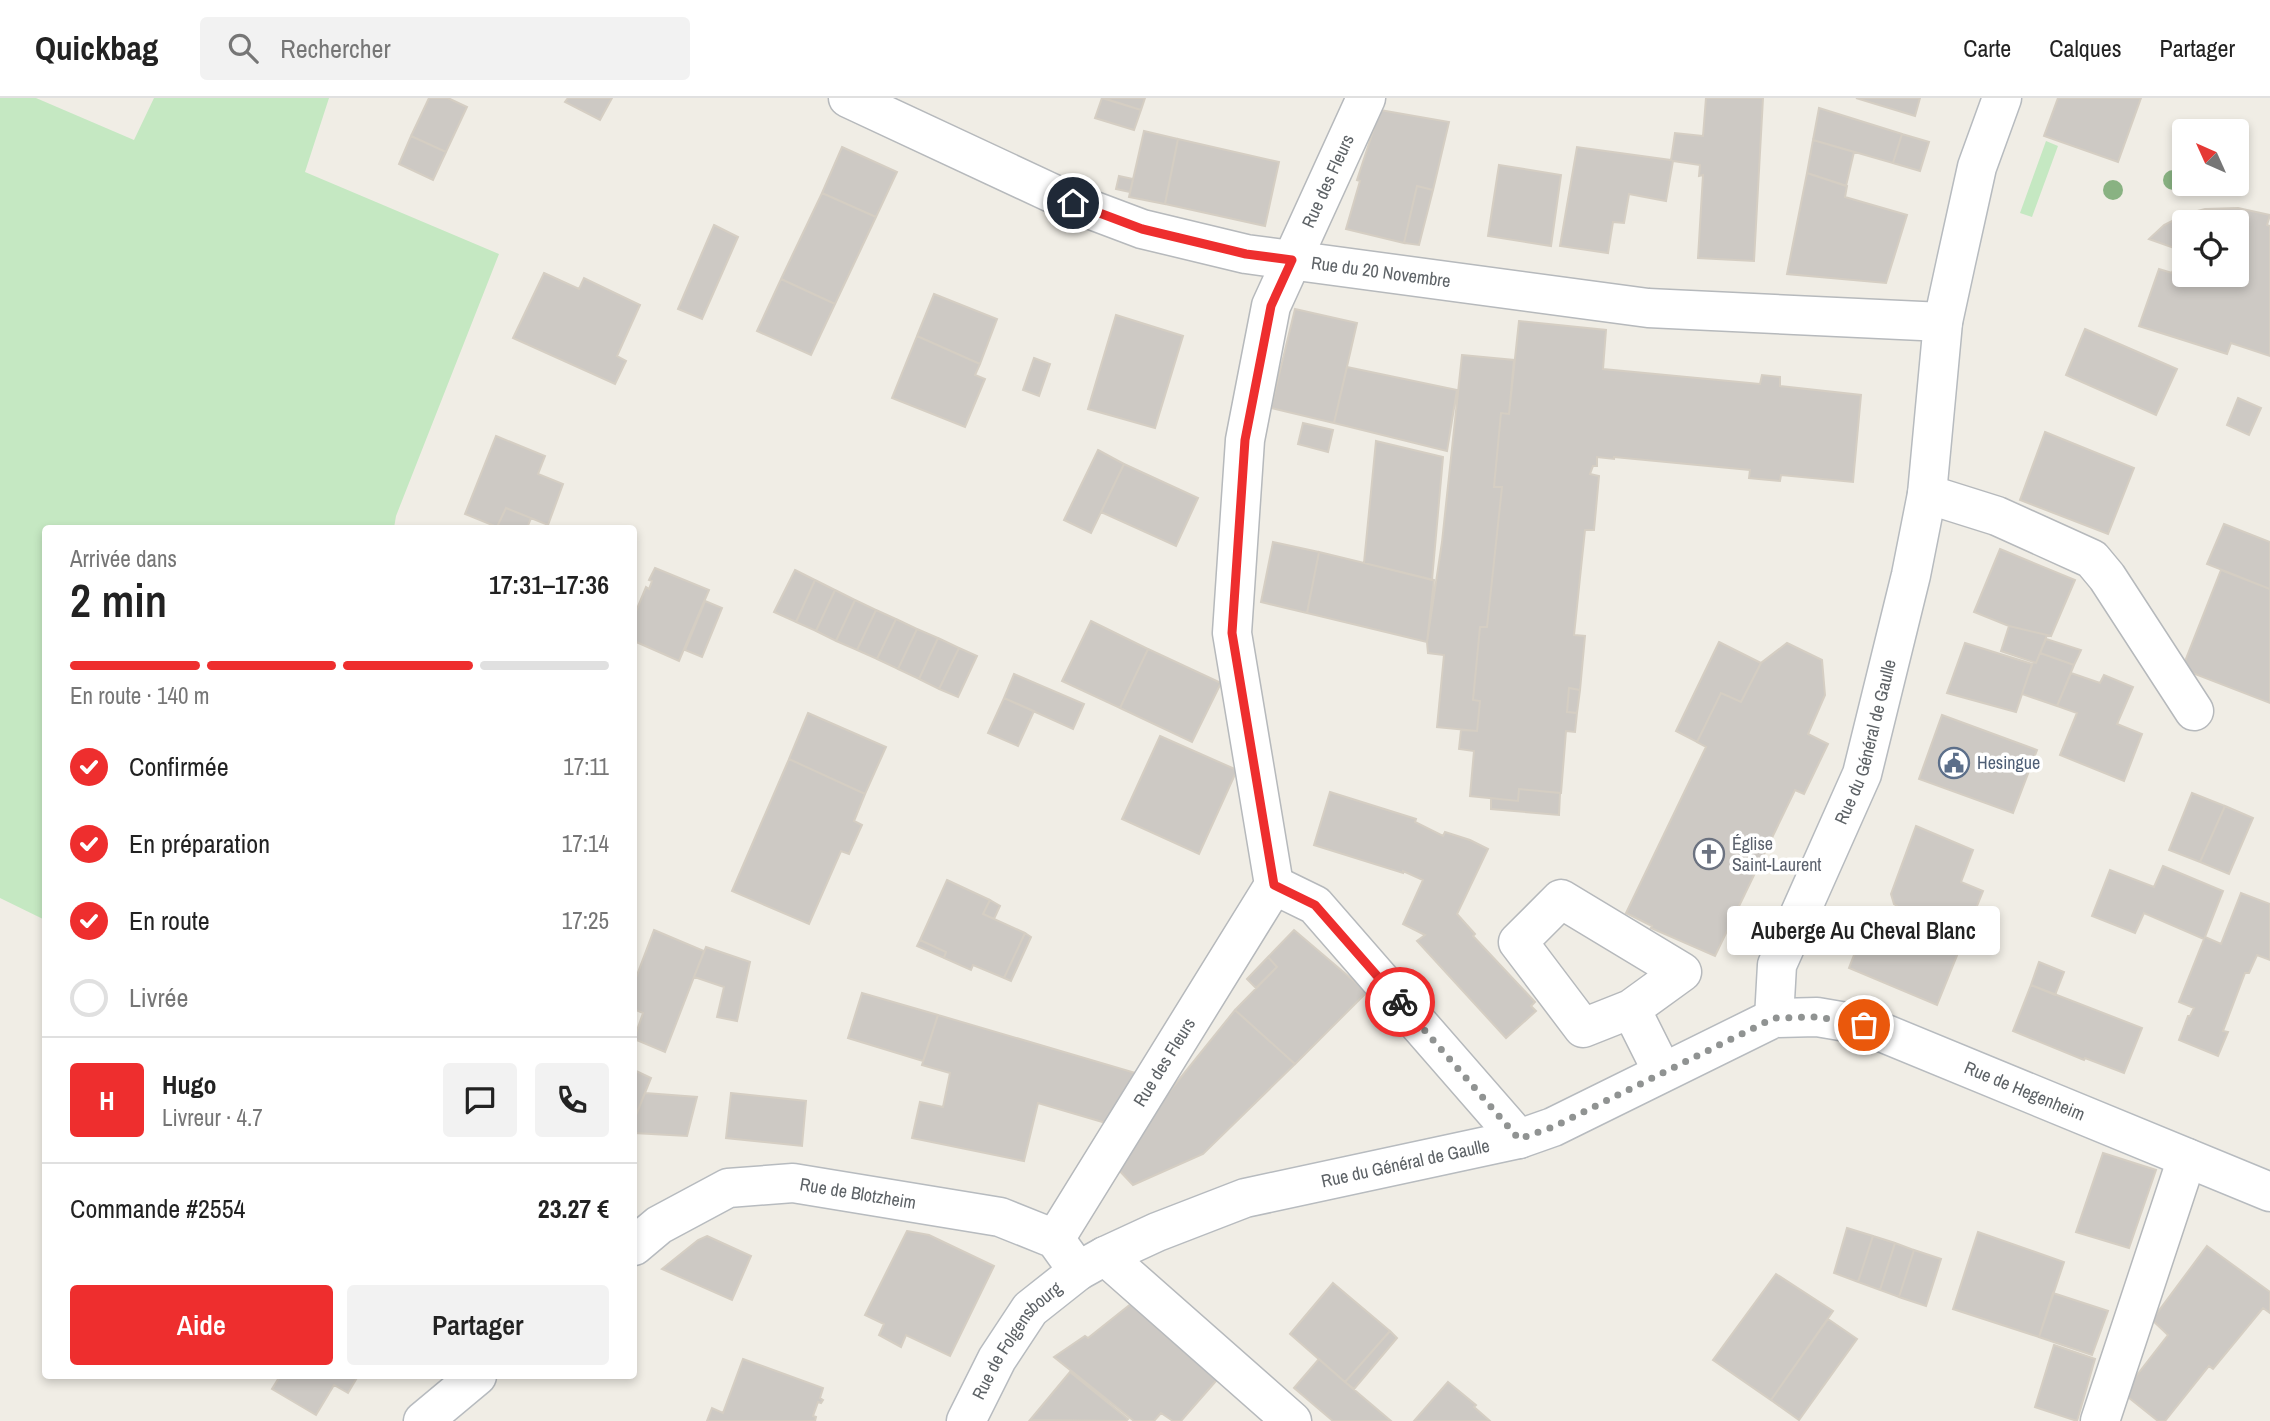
<!DOCTYPE html>
<html lang="fr">
<meta charset="utf-8">
<style>
:root{--surface:#fff;--page:#f2f2f2;--text:#222;--muted:#767676;--line:#e0e0e0;--accent:#ee2e2e}
body{margin:0;font-family:"Archivo Narrow",sans-serif;background:var(--page);color:var(--text);height:100vh;display:flex;flex-direction:column;font-size:26px;white-space:nowrap}
*{box-sizing:border-box;margin:0}
p{font-size:23px;color:var(--muted)}
.icon{flex:none;width:38px;height:38px;fill:none;stroke:currentColor;stroke-width:2;stroke-linecap:round;stroke-linejoin:round}
.map{position:relative;flex:1;overflow:hidden}
.details{position:absolute;left:42px;top:427px;width:595px;height:854px;display:flex;flex-direction:column;background:var(--surface);border-radius:7px;box-shadow:0 4px 10px #0003}
.details>*{flex:none}
.needle{width:46px;rotate:315deg}
.fabs{position:absolute;left:2172px;top:21px;display:grid;gap:14px}
.fabs a{display:grid;place-items:center;width:77px;height:77px;border-radius:7px;background:var(--surface);box-shadow:0 4px 10px #0003;font-size:35px}
.pin{position:absolute;display:grid;place-items:center;width:60px;height:60px;color:#fff;margin:-30px;border:4px solid #fff;border-radius:50%;box-shadow:0 2px 7px #0007}
.courier{position:absolute;display:grid;place-items:center;width:70px;height:70px;margin:-35px;border:5px solid #ee2e2e;border-radius:50%;background:#fff;color:#222;box-shadow:0 2px 9px #0007}
.bubble{position:absolute;height:49px;border-radius:7px;background:var(--surface);box-shadow:0 4px 10px #0003;font-size:23px;font-weight:600;line-height:49px;text-align:center}
.summary em{font-style:normal;font-weight:600}
.summary div{display:flex;flex-direction:column-reverse}
.summary{display:flex;align-items:center;justify-content:space-between;height:119px;padding:0 28px}
h1{font-size:46px;font-weight:600;line-height:52px}
.bar{display:grid;grid-template-columns:repeat(4,1fr);gap:10px 7px;align-content:center;height:84px;padding:0 28px}
.bar i{height:9px;border-radius:5px;background:var(--line)}
.bar .selected{background:var(--accent)}
.bar p{grid-column:span 4}
.line{display:flex;align-items:center;gap:18px;padding:0 28px;border-top:2px solid var(--line)}
.line div{flex:1}
.round{display:grid;place-items:center;flex:none;width:74px;height:74px;border-radius:7px;background:var(--page)}
ol{padding:0 28px;list-style:none}
li{display:flex;align-items:center;gap:21px;height:77px}
li p{margin-inline-start:auto}
li .icon{padding:7px;border-radius:50%;background:var(--accent);color:#fff;stroke-width:4}
li:last-child{color:var(--muted)}
li i{width:38px;height:38px;border:4px solid var(--line);border-radius:50%}
.button{display:flex;gap:14px;margin-top:auto;padding:14px 28px}
.button a{flex:1;height:80px;border-radius:7px;background:var(--accent);color:#fff;font-size:28px;font-weight:600;line-height:80px;text-align:center}
.button a+a{background:var(--page);color:var(--text)}
header{display:flex;align-items:center;gap:42px;box-sizing:border-box;height:98px;padding:0 35px;background:var(--surface);border-bottom:2px solid var(--line)}
header strong{font-size:33px}
nav{display:flex;gap:38px;margin-inline-start:auto;font-size:24px}
.search{width:490px;height:63px;background:var(--page);display:flex;align-items:center;gap:18px;box-sizing:border-box;padding:0 24px;border-radius:7px;color:var(--muted);font-size:26px}
.map>svg:first-child{display:block}
.green{fill:#c5e8c2}
.building{fill:#cdc9c4;stroke:#d5cec3;stroke-width:2;fill-rule:evenodd}
.lines{fill:none;stroke-linecap:round;stroke-linejoin:round}
.pedestrian-casing{stroke:#b6b9bc;stroke-width:41}
.minor-casing{stroke:#b6b9bc;stroke-width:41}
.secondary-casing{stroke:#b7bbbf;stroke-width:41}
.pedestrian{stroke:#fff;stroke-width:38}
.minor{stroke:#fff;stroke-width:38}
.secondary{stroke:#fff;stroke-width:38}
.tree{fill:#89b282}
.done{stroke:#909392;stroke-width:7;stroke-dasharray:0 12.6}
.route{stroke:#ee2e2e;stroke-width:9}
.labels{text-anchor:middle;stroke-width:7;stroke-linejoin:round;paint-order:stroke}
.street-label{font-size:18px;fill:#5d6266;stroke:#fff}
.service-label{font-size:18px;fill:#4e5e75;stroke:#fff;text-anchor:start}
.worship-label{font-size:18px;fill:#5b616d;stroke:#fff;text-anchor:start}
</style>
<header>
<strong>Quickbag</strong>
<div class="search"><svg class="icon" aria-label="search" viewBox="0 0 24 24"><circle cx="10" cy="10" r="6"/><path d="M15 15l6 6"/></svg>Rechercher</div>
<nav><a>Carte</a><a>Calques</a><a>Partager</a></nav>
</header>
<div class="map">
<svg width="2270" height="1323" viewBox="0 0 2270 1323">
<rect width="100%" height="100%" fill="#f0ede5"/>
<path class="green" d="M 0,0 L 36,0 L 134,42 L 154,0 L 329,0 L 305,74 L 499,156 L 396,418 L 394,430 L 46,430 L 45,822 L 0,800 Z
M 2046,43 L 2058,48 L 2032,119 L 2020,115 Z"/>
<path class="building" d="M 429,0 L 448,0 L 467,9 L 446,54 L 411,38 Z
M 568,0 L 612,0 L 600,22 L 565,4 Z
M 1102,0 L 1141,12 L 1134,32 L 1095,20 Z
M 1103,0 L 1145,0 L 1141,12 Z
M 1706,0 L 1763,0 L 1754,163 L 1698,160 L 1703,77 L 1699,78 L 1700,67 L 1673,63 L 1666,103 L 1629,96 L 1624,125 L 1613,124 L 1608,155 L 1560,148 L 1577,49 L 1671,62 L 1675,35 L 1703,38 Z
M 1856,0 L 1920,0 L 1915,18 Z
M 2058,0 L 2141,0 L 2118,64 L 2044,38 Z
M 1819,10 L 1902,36 L 1893,65 L 1813,42 Z
M 1380,12 L 1449,24 L 1433,92 L 1417,88 L 1404,145 L 1346,131 L 1360,83 L 1357,82 Z
M 1144,33 L 1178,41 L 1165,106 L 1129,99 Z
M 1902,36 L 1929,44 L 1920,73 L 1893,65 Z
M 411,38 L 446,54 L 433,82 L 399,66 Z
M 1178,41 L 1279,64 L 1265,128 L 1165,106 Z
M 1813,42 L 1854,54 L 1846,88 L 1807,75 Z
M 842,49 L 897,74 L 876,119 L 822,95 Z
M 1499,67 L 1561,77 L 1551,148 L 1488,138 Z
M 1807,75 L 1847,88 L 1845,99 L 1907,117 L 1886,185 L 1787,176 Z
M 1119,78 L 1133,81 L 1130,94 L 1116,91 Z
M 1417,88 L 1433,92 L 1419,147 L 1404,145 Z
M 822,95 L 876,119 L 835,206 L 781,181 Z
M 2238,110 L 2270,117 L 2267,127 L 2270,128 L 2270,258 L 2231,245 L 2227,256 L 2139,228 L 2159,171 L 2172,175 L 2180,152 L 2149,141 L 2164,127 L 2186,116 L 2205,111 ZM 2184,124 L 2236,124 L 2236,177 L 2184,177 Z
M 714,127 L 738,139 L 702,221 L 678,211 Z
M 544,175 L 579,191 L 584,180 L 640,207 L 617,258 L 626,263 L 615,286 L 513,240 Z
M 781,181 L 835,206 L 811,257 L 757,233 Z
M 934,196 L 997,221 L 980,266 L 917,238 Z
M 1295,211 L 1357,225 L 1334,325 L 1271,310 Z
M 1116,217 L 1183,238 L 1155,330 L 1088,311 Z
M 1519,223 L 1606,232 L 1603,271 L 1760,286 L 1762,277 L 1780,279 L 1780,288 L 1861,297 L 1853,384 L 1781,377 L 1780,383 L 1749,380 L 1750,372 L 1614,359 L 1614,361 L 1597,359 L 1597,368 L 1593,368 L 1590,376 L 1599,378 L 1594,432 L 1585,432 L 1574,537 L 1585,538 L 1580,592 L 1569,590 L 1567,614 L 1577,615 L 1575,634 L 1566,633 L 1561,695 L 1519,691 L 1518,703 L 1470,698 L 1474,653 L 1459,651 L 1461,632 L 1477,633 L 1480,603 L 1473,602 L 1480,529 L 1487,529 L 1502,389 L 1494,389 L 1501,315 L 1509,316 Z
M 2085,231 L 2177,271 L 2156,317 L 2066,277 Z
M 917,238 L 980,266 L 975,277 L 985,281 L 965,329 L 892,300 Z
M 1462,257 L 1514,262 L 1509,316 L 1501,315 L 1494,389 L 1502,389 L 1487,529 L 1480,529 L 1473,602 L 1480,603 L 1477,633 L 1437,629 L 1444,557 L 1428,555 L 1427,544 L 1442,444 Z
M 1034,260 L 1050,266 L 1039,298 L 1023,292 Z
M 1347,269 L 1457,292 L 1447,353 L 1334,325 Z
M 2238,300 L 2261,310 L 2249,337 L 2227,327 Z
M 1303,325 L 1333,332 L 1328,354 L 1298,346 Z
M 2045,334 L 2134,370 L 2108,436 L 2020,402 Z
M 496,338 L 545,358 L 538,376 L 563,386 L 548,427 L 506,410 L 497,429 L 465,416 Z
M 1376,343 L 1443,359 L 1432,482 L 1364,465 Z
M 1098,352 L 1124,366 L 1091,435 L 1064,422 Z
M 1124,366 L 1198,400 L 1176,448 L 1101,414 Z
M 506,410 L 531,420 L 527,430 L 497,429 Z
M 2224,426 L 2270,444 L 2270,491 L 2207,466 Z
M 1273,444 L 1319,454 L 1307,515 L 1261,504 Z
M 2000,451 L 2075,482 L 2051,538 L 2009,528 L 1974,514 Z
M 1319,454 L 1434,482 L 1427,544 L 1307,515 Z
M 655,470 L 709,492 L 679,563 L 634,543 L 634,518 L 646,489 L 649,491 L 652,483 L 649,482 Z
M 795,472 L 815,482 L 796,524 L 774,514 Z
M 2221,472 L 2270,491 L 2270,605 L 2182,571 Z
M 815,482 L 835,492 L 816,533 L 796,524 Z
M 835,492 L 855,502 L 836,543 L 816,533 Z
M 855,502 L 876,512 L 857,552 L 836,543 Z
M 705,503 L 722,510 L 702,559 L 685,552 Z
M 876,512 L 896,521 L 877,561 L 857,552 Z
M 896,521 L 917,531 L 898,571 L 877,561 Z
M 1091,523 L 1148,551 L 1120,610 L 1062,583 Z
M 2009,528 L 2047,537 L 2036,565 L 2001,553 Z
M 917,531 L 938,540 L 919,581 L 898,571 Z
M 938,540 L 959,550 L 939,591 L 919,581 Z
M 2046,541 L 2081,552 L 2074,567 L 2040,555 Z
M 1719,544 L 1761,565 L 1741,604 L 1721,595 L 1697,644 L 1676,633 Z
M 1787,545 L 1822,562 L 1825,597 L 1808,636 L 1828,646 L 1804,696 L 1795,692 L 1715,858 L 1651,830 L 1652,828 L 1626,815 L 1706,649 L 1697,644 L 1721,595 L 1741,604 L 1761,565 Z
M 1965,545 L 2032,566 L 2016,614 L 1947,595 Z
M 959,550 L 977,558 L 958,599 L 939,591 Z
M 1148,551 L 1221,585 L 1192,644 L 1120,610 Z
M 2040,555 L 2074,567 L 2057,608 L 2022,596 L 2033,564 L 2036,565 Z
M 2071,575 L 2100,585 L 2104,577 L 2133,589 L 2117,626 L 2142,636 L 2124,683 L 2060,657 L 2077,615 L 2057,608 Z
M 1014,576 L 1084,606 L 1073,631 L 1004,600 Z
M 1569,590 L 1580,592 L 1577,615 L 1567,614 Z
M 1004,600 L 1034,613 L 1018,648 L 988,635 Z
M 808,615 L 886,649 L 865,696 L 789,661 Z
M 1942,617 L 2037,652 L 2013,715 L 1919,681 Z
M 1160,638 L 1237,672 L 1199,756 L 1122,721 Z
M 789,661 L 865,696 L 854,723 L 862,727 L 849,756 L 841,753 L 809,826 L 732,793 Z
M 1519,691 L 1560,695 L 1559,717 L 1491,711 L 1491,700 L 1518,703 Z
M 1330,694 L 1416,721 L 1415,724 L 1443,738 L 1445,734 L 1470,742 L 1488,751 L 1457,816 L 1475,836 L 1473,838 L 1535,904 L 1531,908 L 1536,913 L 1506,940 L 1417,843 L 1425,837 L 1403,826 L 1423,782 L 1403,773 L 1403,775 L 1314,747 Z
M 2192,695 L 2225,708 L 2200,764 L 2169,752 Z
M 2225,708 L 2253,720 L 2229,776 L 2200,764 Z
M 1916,728 L 1973,752 L 1961,784 L 1983,793 L 1960,850 L 1892,821 L 1897,808 L 1894,806 L 1891,796 Z
M 2163,768 L 2223,793 L 2205,839 L 2221,846 L 2241,795 L 2270,806 L 2270,862 L 2257,857 L 2249,875 L 2245,875 L 2223,933 L 2228,934 L 2218,958 L 2179,942 L 2188,918 L 2190,918 L 2194,910 L 2179,904 L 2204,841 L 2144,815 L 2135,835 L 2092,818 L 2110,772 L 2154,789 Z
M 947,782 L 990,802 L 983,816 L 1025,835 L 1004,880 L 973,867 L 971,872 L 944,860 L 946,854 L 920,842 Z
M 990,802 L 1000,808 L 994,821 L 983,816 Z
M 1871,813 L 1960,850 L 1937,907 L 1849,870 Z
M 654,832 L 704,853 L 665,954 L 634,941 L 643,915 L 634,911 L 634,885 Z
M 1294,832 L 1367,894 L 1295,966 L 1235,912 L 1277,869 L 1268,859 Z
M 1025,835 L 1031,839 L 1011,883 L 1004,880 Z
M 920,842 L 946,854 L 944,860 L 917,848 Z
M 706,849 L 750,864 L 737,923 L 717,919 L 724,889 L 694,879 Z
M 1268,859 L 1277,869 L 1256,890 L 1247,881 Z
M 2039,864 L 2064,874 L 2055,897 L 2031,887 Z
M 2031,887 L 2142,930 L 2124,975 L 2085,960 L 2084,962 L 2013,933 Z
M 862,895 L 938,917 L 923,963 L 848,940 Z
M 1235,912 L 1295,966 L 1203,1056 L 1133,1087 L 1112,1065 Z
M 938,917 L 1139,976 L 1106,1025 L 1038,1005 L 1024,1063 L 912,1040 L 920,1004 L 943,1009 L 950,975 L 922,967 Z
M 634,972 L 651,980 L 634,1022 Z
M 645,995 L 697,999 L 687,1038 L 634,1035 L 634,1022 Z
M 731,995 L 806,1003 L 802,1048 L 726,1040 Z
M 2103,1055 L 2156,1072 L 2129,1150 L 2076,1134 Z
M 1847,1130 L 1873,1138 L 1858,1184 L 1834,1175 Z
M 907,1133 L 929,1137 L 994,1168 L 950,1258 L 906,1237 L 901,1249 L 879,1237 L 884,1226 L 865,1217 Z
M 1978,1134 L 2064,1164 L 2039,1239 L 1953,1211 Z
M 707,1138 L 751,1158 L 732,1202 L 662,1171 L 698,1142 Z
M 1873,1138 L 1895,1145 L 1880,1192 L 1858,1184 Z
M 1895,1145 L 1914,1152 L 1899,1199 L 1880,1192 Z
M 2207,1148 L 2270,1194 L 2270,1215 L 2263,1210 L 2213,1271 L 2209,1268 L 2165,1323 L 2158,1323 L 2123,1295 L 2168,1237 L 2152,1222 Z
M 1914,1152 L 1941,1161 L 1926,1208 L 1899,1199 Z
M 1776,1176 L 1833,1213 L 1771,1302 L 1713,1262 Z
M 1333,1185 L 1390,1233 L 1345,1284 L 1290,1236 Z
M 2053,1195 L 2108,1213 L 2092,1257 L 2039,1239 Z
M 1137,1201 L 1222,1276 L 1181,1323 L 1173,1323 L 1161,1315 L 1154,1323 L 1134,1323 L 1054,1259 L 1085,1238 L 1088,1240 Z
M 1828,1221 L 1857,1241 L 1799,1322 L 1771,1302 Z
M 1390,1233 L 1397,1240 L 1354,1291 L 1345,1284 Z
M 2054,1247 L 2095,1261 L 2077,1323 L 2035,1309 Z
M 743,1261 L 823,1290 L 820,1300 L 823,1302 L 821,1305 L 818,1304 L 813,1318 L 816,1319 L 815,1323 L 707,1323 L 712,1310 L 723,1315 Z
M 1319,1261 L 1345,1284 L 1391,1323 L 1333,1323 L 1294,1290 Z
M 1070,1274 L 1128,1321 L 1126,1323 L 1030,1322 Z
M 280,1278 L 358,1278 L 348,1295 L 334,1287 L 316,1317 L 272,1291 Z
M 1448,1284 L 1476,1307 L 1474,1309 L 1490,1323 L 1414,1323 Z"/>
<g class="lines">
<g class="pedestrian-casing">
<path id="pedestrian" d="M 1631,911 L 1682,874 L 1561,801 L 1518,844 L 1583,930 L 1631,911 L 1662,973"/>
</g>
<g class="minor-casing">
<g id="minor">
<path id="s1" d="M 848,0 L 1073,105 L 1142,131 L 1246,156 L 1648,210 L 1943,224"/>
<path d="M 1927,396 L 1997,418 L 2092,461 L 2107,479 L 2194,613"/>
<path d="M 1274,787 L 1315,807 L 1519,1041"/>
<path id="s2" d="M 1055,1141 L 1274,787 L 1232,535 L 1245,342 L 1271,208 L 1366,0"/>
<path d="M 1105,1158 L 1292,1323"/>
<path d="M 2100,1323 L 2187,1060"/>
</g>
</g>
<g class="secondary-casing">
<g id="secondary">
<path id="s3" d="M 1774,920 L 1777,867 L 1862,676 L 1911,477 L 1927,396 L 1943,224 L 1956,164 L 1977,69 L 2002,0"/>
<path id="s4" d="M 634,1148 L 659,1127 L 728,1090 L 793,1085 L 1000,1119 L 1055,1141 L 1078,1173"/>
<path d="M 423,1323 L 477,1278"/>
<path id="s5" d="M 966,1323 L 997,1261 L 1030,1211 L 1078,1173 L 1105,1158 L 1157,1134 L 1245,1100 L 1519,1041 L 1553,1029 L 1774,920 L 1817,919 L 1864,927 L 2270,1094"/>
</g>
</g>
<use href="#pedestrian" class="pedestrian"/>
<use href="#minor" class="minor"/>
<use href="#secondary" class="secondary"/>
</g>
<g class="tree">
<circle cx="2173" cy="82" r="10"/>
<circle cx="2113" cy="92" r="10"/>
</g>
<g class="lines">
<path class="done" d="M 1400,904 L 1519,1041 L 1553,1029 L 1774,920 L 1817,919 L 1864,927"/>
<path class="route" d="M 1073,105 L 1142,131 L 1246,156 L 1292,162 L 1271,208 L 1245,342 L 1232,535 L 1274,787 L 1315,807 L 1400,904"/>
</g>
<defs>
<g id="civic-ring" transform="scale(1.575)"><circle r="9.5" fill="#fff" stroke="#5c6f8a" stroke-width="1.5"/><path d="M-.6-6.5H3V-4.5H.6V-3L4-1V1h2V6H-6V1h2V-1L-.6-3ZM-1.2 2.5V6h2.4V2.5Z" fill="#5c6f8a"/></g>
<g id="church-ring" transform="scale(1.575)"><circle r="9.5" fill="#fff" stroke="#6b7280" stroke-width="1.5"/><path d="M-1.2-6h2.4v3.5h3.3v2.4h-3.3V6h-2.4V-.1h-3.3v-2.4h3.3Z" fill="#6b7280"/></g>
</defs>
<g fill-rule="evenodd">
<use href="#civic-ring" x="1954" y="665"/>
<use href="#church-ring" x="1709" y="756"/>
</g>
<g class="labels">
<g class="street-label">
<text dy="6" stroke="none"><textPath href="#s2" startOffset="1139">Rue des Fleurs</textPath></text>
<text dy="6" stroke="none"><textPath href="#s1" startOffset="565">Rue du 20 Novembre</textPath></text>
<text dy="6" stroke="none"><textPath href="#s3" startOffset="294">Rue du Général de Gaulle</textPath></text>
<text dy="6" stroke="none"><textPath href="#s2" startOffset="208">Rue des Fleurs</textPath></text>
<text dy="6" stroke="none"><textPath href="#s5" startOffset="1200">Rue de Hegenheim</textPath></text>
<text dy="6" stroke="none"><textPath href="#s5" startOffset="537">Rue du Général de Gaulle</textPath></text>
<text dy="6" stroke="none"><textPath href="#s4" startOffset="242">Rue de Blotzheim</textPath></text>
<text dy="6" stroke="none"><textPath href="#s5" startOffset="96">Rue de Folgensbourg</textPath></text>
</g>
<g class="service-label">
<text x="1977" y="671">Hesingue</text>
</g>
<g class="worship-label">
<text x="1732" y="752">Église<tspan x="1732" dy="21">Saint-Laurent</tspan></text>
</g>
</g>
</svg>
<div class="fabs">
<a><svg class="needle" viewBox="-14 -14 28 28"><path d="M0-13l5 13h-10z" fill="#e53935"/><path d="M0 13l5-13h-10z" fill="#767676"/></svg></a>
<a><svg class="icon" aria-label="locate" viewBox="0 0 24 24"><circle cx="12" cy="12" r="6"/><path d="M12 2v4M12 18v4M2 12h4M18 12h4"/></svg></a>
</div>
<div class="pin" style="left:1864px;top:927px;background:#ea580c"><svg class="icon" aria-label="bag" viewBox="0 0 24 24"><path d="M5 8h14l-1 12H6zM9 8a3 3 0 0 1 6 0"/></svg></div>
<div class="pin" style="left:1073px;top:105px;background:#1f2937"><svg class="icon" aria-label="home" viewBox="0 0 24 24"><path d="M3 11l9-7 9 7M6 9v11h12V9"/></svg></div>
<div class="courier" style="left:1400px;top:904px"><svg class="icon" aria-label="bike" viewBox="0 0 24 24"><circle cx="6" cy="16" r="4"/><circle cx="18" cy="16" r="4"/><path d="M6 16l4-8h5l3 8M10 8l3 8H6M13 5h3"/></svg></div>
<div class="bubble" style="left:1727px;top:808px;width:273px">Auberge Au Cheval Blanc</div>
<section class="details">
<div class="summary"><div><h1>2 min</h1><p>Arrivée dans</p></div><em>17:31–17:36</em></div>
<div class="bar"><i class="selected"></i><i class="selected"></i><i class="selected"></i><i></i><p>En route · 140 m</p></div>
<ol>
<li><svg class="icon" aria-label="check" viewBox="0 0 24 24"><path d="M5 12l5 5 9-10"/></svg>Confirmée<p>17:11</p></li>
<li><svg class="icon" aria-label="check" viewBox="0 0 24 24"><path d="M5 12l5 5 9-10"/></svg>En préparation<p>17:14</p></li>
<li><svg class="icon" aria-label="check" viewBox="0 0 24 24"><path d="M5 12l5 5 9-10"/></svg>En route<p>17:25</p></li>
<li><i></i>Livrée</li>
</ol>
<div class="line" style="height:126px"><b class="round" style="background:var(--accent);color:#fff">H</b><div><b>Hugo</b><p>Livreur · 4.7</p></div><a class="round"><svg class="icon" aria-label="chat" viewBox="0 0 24 24"><path d="M4 5h16v11H9l-5 4z"/></svg></a><a class="round"><svg class="icon" aria-label="phone" viewBox="0 0 24 24"><path d="M5 4h4l2 5-3 2q2 4 5 5l2-3 5 2v4C11 20 4 13 5 4z"/></svg></a></div>
<div class="line" style="height:91px"><div>Commande #2554</div><b>23.27 €</b></div>
<div class="button"><a>Aide</a><a>Partager</a></div>
</section>
</div>
